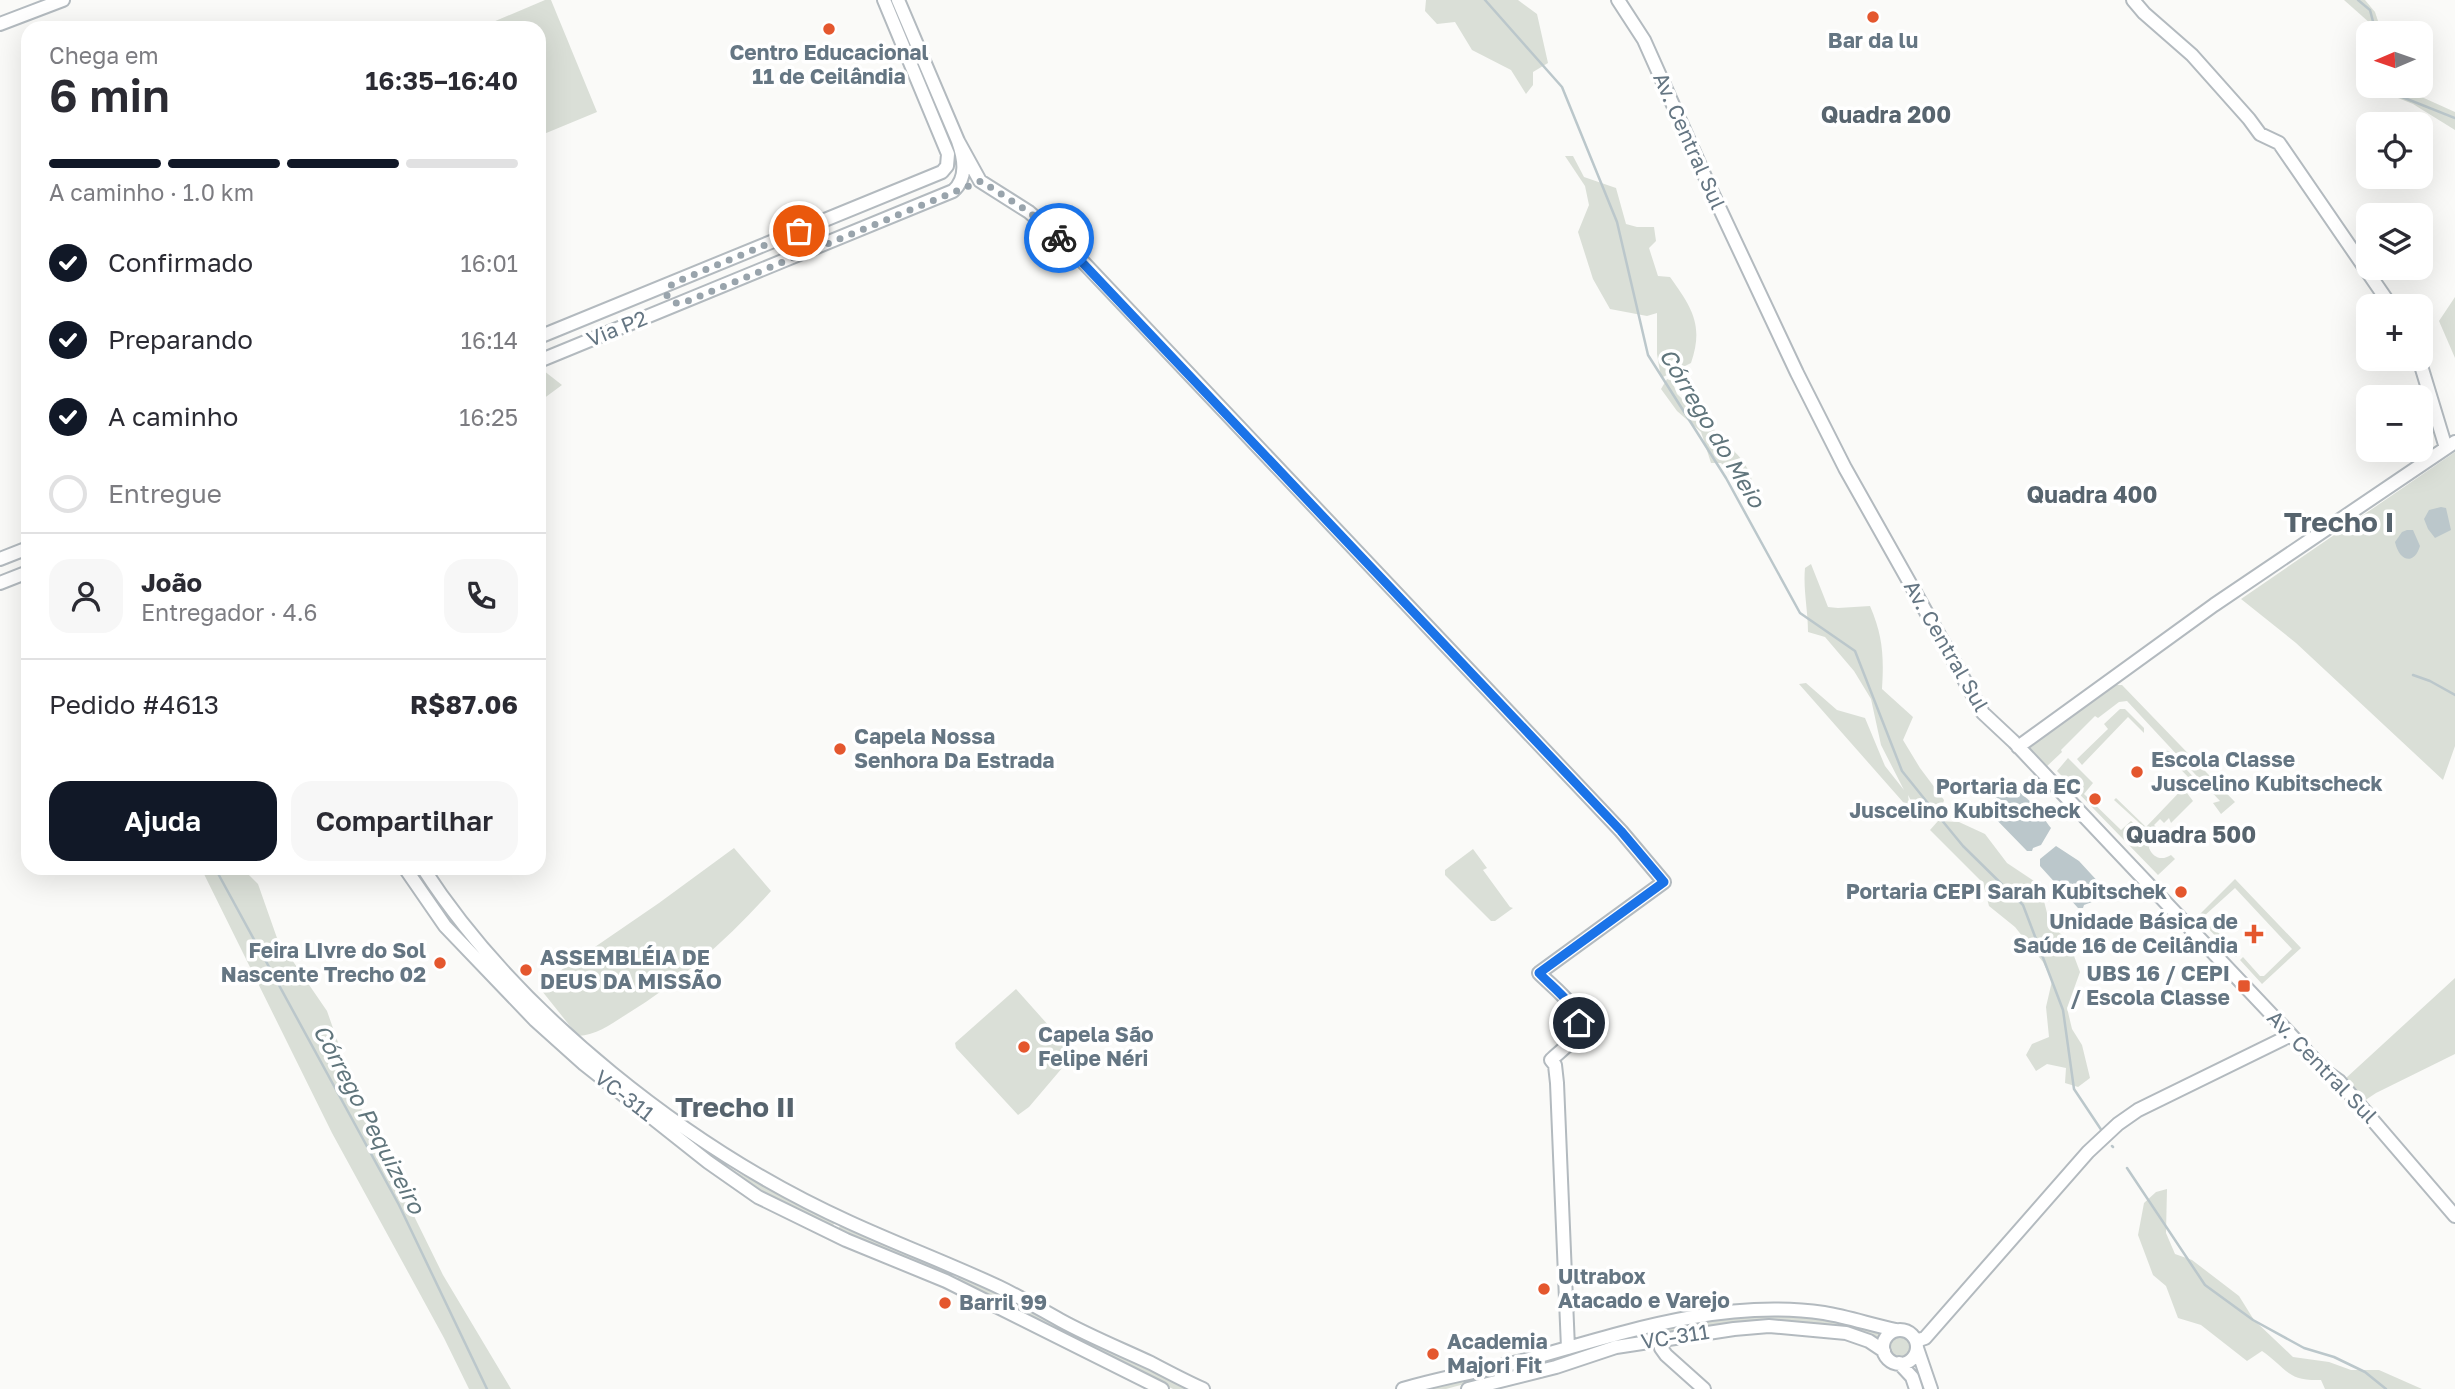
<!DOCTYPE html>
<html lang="pt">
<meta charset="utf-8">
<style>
:root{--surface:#fff;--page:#f7f7f7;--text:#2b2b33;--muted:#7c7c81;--line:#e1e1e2;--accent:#111827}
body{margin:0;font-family:"Golos Text",sans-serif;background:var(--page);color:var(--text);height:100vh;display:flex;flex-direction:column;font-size:26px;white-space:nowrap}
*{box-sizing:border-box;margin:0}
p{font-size:23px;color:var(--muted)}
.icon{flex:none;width:38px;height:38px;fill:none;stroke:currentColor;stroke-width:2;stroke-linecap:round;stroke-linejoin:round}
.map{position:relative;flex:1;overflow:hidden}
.panel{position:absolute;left:21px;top:21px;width:525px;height:854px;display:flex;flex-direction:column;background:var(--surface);border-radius:21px;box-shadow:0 7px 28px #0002}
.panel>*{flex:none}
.needle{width:46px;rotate:268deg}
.controls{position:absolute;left:2356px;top:21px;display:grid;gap:14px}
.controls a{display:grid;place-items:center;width:77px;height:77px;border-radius:14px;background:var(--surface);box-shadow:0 7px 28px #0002;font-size:35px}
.pin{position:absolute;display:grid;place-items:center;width:60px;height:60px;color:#fff;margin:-30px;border:4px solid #fff;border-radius:50%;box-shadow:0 2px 7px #0007}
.courier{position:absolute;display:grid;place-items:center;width:70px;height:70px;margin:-35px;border:5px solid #1a73e8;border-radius:50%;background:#fff;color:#222;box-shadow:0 2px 9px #0007}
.head em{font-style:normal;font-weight:600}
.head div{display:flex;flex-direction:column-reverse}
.head{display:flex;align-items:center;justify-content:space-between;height:119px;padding:0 28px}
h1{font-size:46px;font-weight:600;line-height:52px}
.bar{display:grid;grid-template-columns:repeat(4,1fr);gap:10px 7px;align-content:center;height:84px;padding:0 28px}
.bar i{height:9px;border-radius:5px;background:var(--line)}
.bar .current{background:var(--accent)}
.bar p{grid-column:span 4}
.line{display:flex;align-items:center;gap:18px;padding:0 28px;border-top:2px solid var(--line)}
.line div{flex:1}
.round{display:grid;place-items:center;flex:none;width:74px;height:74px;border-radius:21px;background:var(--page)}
ol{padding:0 28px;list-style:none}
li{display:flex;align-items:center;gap:21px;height:77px}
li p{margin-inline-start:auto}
li .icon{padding:7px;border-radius:50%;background:var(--accent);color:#fff;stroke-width:4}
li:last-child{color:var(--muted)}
li i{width:38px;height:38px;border:4px solid var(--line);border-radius:50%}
.button{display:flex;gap:14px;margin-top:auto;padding:14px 28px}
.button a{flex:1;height:80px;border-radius:21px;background:var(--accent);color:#fff;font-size:28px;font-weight:600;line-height:80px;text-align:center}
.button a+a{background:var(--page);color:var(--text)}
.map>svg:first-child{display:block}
.green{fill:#dadfd7}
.water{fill:#bbc7cb}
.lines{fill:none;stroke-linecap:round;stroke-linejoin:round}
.stream{stroke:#bbc7cb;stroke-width:2.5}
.secondary-casing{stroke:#b3babf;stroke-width:16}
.secondary{stroke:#fff;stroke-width:12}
.done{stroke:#99a4ac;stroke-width:7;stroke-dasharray:0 12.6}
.route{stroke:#1a73e8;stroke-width:9}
.poi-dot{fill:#e4572e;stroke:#fff;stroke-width:2.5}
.labels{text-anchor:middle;stroke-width:7;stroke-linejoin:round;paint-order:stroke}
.poi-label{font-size:21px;font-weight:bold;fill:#657683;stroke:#fff;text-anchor:start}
.street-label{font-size:21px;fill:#657683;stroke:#fff}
.neighbourhood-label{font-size:23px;font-weight:bold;fill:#57646e;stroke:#fff}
.water-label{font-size:23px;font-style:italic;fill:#60757c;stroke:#fff}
.district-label{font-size:28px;font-weight:bold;fill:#57646e;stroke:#fff}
</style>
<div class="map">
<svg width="2455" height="1389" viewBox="0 0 2455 1389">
<rect width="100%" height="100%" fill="#fafaf8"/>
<path class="green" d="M 545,0 L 551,0 L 597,112 L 539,136 L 539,28 L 479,28 Z
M 1426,0 L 1518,0 L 1537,14 L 1548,63 L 1533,72 L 1533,85 L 1526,94 L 1511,70 L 1472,50 L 1455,22 L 1437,24 L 1425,11 Z
M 2344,0 L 2365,0 L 2375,12 L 2382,33 L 2372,33 L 2371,24 Z
M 2389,86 L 2409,86 L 2415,94 L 2455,112 L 2455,130 L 2413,104 L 2393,96 Z
M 1565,156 L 1573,156 L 1584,177 L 1616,188 L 1626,224 L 1637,227 L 1654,227 L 1656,241 L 1649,248 L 1658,276 L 1670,277 C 1692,308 1704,325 1691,363 L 1661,378 L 1657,354 L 1657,313 L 1647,316 L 1610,309 L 1593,279 L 1578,232 L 1589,205 L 1585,186 Z
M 2455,297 L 2455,358 L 2439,321 Z
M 539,367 L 562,385 L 539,402 Z
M 1667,379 L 1672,381 L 1677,394 L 1714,429 L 1723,448 L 1726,443 C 1747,463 1756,476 1753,505 L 1735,478 L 1721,463 L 1711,463 L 1701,432 L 1677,411 L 1661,389 Z
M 2455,452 L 2455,746 L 2443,780 L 2296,643 L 2241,599 Z
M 1811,564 L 1828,607 L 1838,608 L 1870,606 C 1883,636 1884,657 1882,689 L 1913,717 L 1903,740 L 1920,768 L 1944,800 C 1942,811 1932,818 1922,821 L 1908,795 L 1910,810 L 1799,684 L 1806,683 L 1837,710 L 1865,718 L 1885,766 L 1904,790 L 1881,745 L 1871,699 L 1854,671 L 1825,637 L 1808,632 C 1808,610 1803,590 1805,568 Z
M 2114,685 L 2122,685 L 2235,802 L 2221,814 L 2213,803 L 2220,801 L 2127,701 L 2119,702 L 2098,718 L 2095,716 L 2061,750 L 2062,752 L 2044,769 L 2027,750 L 2033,743 Z
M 2120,709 L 2125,709 L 2144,728 L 2144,733 L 2128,717 L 2082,765 L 2077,759 L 2108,729 L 2104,724 Z
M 2162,750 L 2169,751 L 2202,786 L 2193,794 L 2190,790 L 2187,793 L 2193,801 L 2171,823 L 2169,818 L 2164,823 L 2160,819 L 2154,825 L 2164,835 L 2159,841 L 2114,800 L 2116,798 L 2146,827 L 2191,780 Z
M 2068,758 L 2093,783 L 2084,794 L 2121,830 L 2131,821 L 2150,838 L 2149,848 C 2153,858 2162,861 2171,855 L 2175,859 L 2158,875 L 2057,771 Z
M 1938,821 L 1959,822 L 1985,834 L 2007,863 L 2040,885 L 2050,925 L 2068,940 L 2080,972 L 2067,1008 L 2072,1029 L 2082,1045 L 2090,1078 L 2078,1087 L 2065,1083 L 2066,1068 L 2047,1064 L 2036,1071 L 2026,1055 L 2032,1044 L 2049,1037 L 2046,1007 L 2052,981 L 2043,962 L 2015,927 L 1989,906 L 1983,883 L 1930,830 Z
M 734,848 L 771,891 C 729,938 681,981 627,1014 C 611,1024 597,1035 578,1036 L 538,986 L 659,903 Z
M 1473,849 L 1487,868 L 1483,870 L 1510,907 L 1513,908 L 1495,921 L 1491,921 L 1445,875 L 1445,870 Z
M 206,868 L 242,868 L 258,884 L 277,938 L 327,1011 L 361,1108 L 443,1275 L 511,1389 L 469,1389 L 444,1338 L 332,1133 L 202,870 Z
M 2235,879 L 2301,948 L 2262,984 L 2240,960 L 2243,957 L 2260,976 L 2264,976 L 2292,949 L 2235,888 L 2203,917 L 2239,954 L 2236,957 L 2197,917 Z
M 436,906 L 455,930 L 470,941 L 529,1007 L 566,1042 L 626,1090 L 682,1135 L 737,1172 L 799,1205 L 836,1221 L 831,1228 L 783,1206 L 729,1171 L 609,1081 L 539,1022 L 482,961 L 468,949 L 442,921 L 434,907 Z
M 2455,978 L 2455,1054 L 2376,1093 L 2361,1103 L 2343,1083 L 2346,1078 Z
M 1016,989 L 1074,1054 L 1029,1107 L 1018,1115 L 956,1048 L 955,1043 Z
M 2167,1189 L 2166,1233 L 2175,1254 L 2192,1260 L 2239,1296 L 2254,1320 L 2293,1357 L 2329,1362 L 2351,1370 L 2379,1370 L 2422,1389 L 2325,1389 L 2321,1380 C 2286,1381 2288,1369 2262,1351 L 2247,1361 L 2201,1325 L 2178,1318 L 2166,1286 L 2153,1275 L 2138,1235 L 2144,1203 L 2156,1192 Z
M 840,1226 L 886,1242 L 952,1272 L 948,1274 L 848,1234 L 838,1229 Z
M 960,1273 L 1192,1389 L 1173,1389 L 956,1281 Z
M 1731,1314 L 1809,1314 L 1885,1332 L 1878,1343 L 1858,1331 L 1822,1324 L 1769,1321 L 1558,1360 L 1556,1359 L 1641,1332 L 1675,1327 Z
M1888 1347a12 12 0 1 1 24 0a12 12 0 1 1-24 0Z
M 1528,1361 L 1529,1366 L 1523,1368 L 1446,1389 L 1429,1389 Z"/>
<path class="water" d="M 2441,507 L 2446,508 L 2451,530 L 2435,538 L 2428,529 L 2424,519 L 2429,510 Z
M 2407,530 L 2413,530 L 2420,546 C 2414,566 2399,561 2395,542 L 2402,532 Z
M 2005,788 C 2024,787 2040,814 2051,828 L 2041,845 L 2033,848 L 2032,851 L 2027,851 L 1989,812 L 1992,802 Z
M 2056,846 L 2079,861 L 2102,886 L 2092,902 L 2084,905 L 2083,908 L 2078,908 L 2040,866 L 2040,859 Z"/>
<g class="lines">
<path class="stream" d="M 1485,0 L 1562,87 L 1617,222 L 1648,355 L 1726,478 L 1800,613 L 1855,651 L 1902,771 L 1935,812
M 2358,0 L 2370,10 L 2376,33
M 2390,86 L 2392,93 L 2455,118
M 2413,675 L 2430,681 L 2455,695
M 1940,818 L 1963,846 L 2023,905 L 2063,1010 L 2074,1089 L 2102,1131
M 215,868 L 399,1205 L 487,1389
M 2112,1146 L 2113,1147
M 2127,1168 L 2205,1285 L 2253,1320 L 2304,1348 L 2334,1357 L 2365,1372 L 2386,1389"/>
<g class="secondary-casing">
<path id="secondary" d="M 1618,0 L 1644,40 L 1711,190 L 1797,373 L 1845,468 L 1983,713 L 2014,742 L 2325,1071 L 2339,1081 L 2455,1216
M 2133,0 L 2144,13 L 2192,55 L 2249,119 L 2260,134 L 2279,143 L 2391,306
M 0,24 L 63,0
M 958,141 L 980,181 L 1029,212 L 1067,245 L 1621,831 L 1664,882 L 1539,973 C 1552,987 1585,1009 1578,1031 C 1574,1042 1559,1052 1551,1060 L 1555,1065 L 1557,1083 L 1568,1348
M 539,337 L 942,172 L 947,166 L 948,154 L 884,0
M 2419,359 L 2446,448
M 539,361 L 953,191 C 968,178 964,158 958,141 L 898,0
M 0,559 L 28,548
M 0,583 L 28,572
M 2018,747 L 2214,605 L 2455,442
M 405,868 L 445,926 L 535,1020 L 584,1064 L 655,1120 L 708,1162 L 758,1197 L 846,1240 L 946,1281 L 1162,1389
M 423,868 C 518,1015 690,1150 849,1222 C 899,1245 950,1264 999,1287 C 1020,1297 1040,1309 1060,1320 C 1089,1336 1121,1349 1151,1363 C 1168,1372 1185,1381 1203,1389
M1883 1347a17 17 0 1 1 34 0a17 17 0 1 1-34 0Z
M 1659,1340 L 1661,1348 L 1666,1355 L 1704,1389
M 1916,1341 L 1925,1338 L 2088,1152 L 2118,1124 L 2138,1110 L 2291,1035
M 1917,1348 L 1931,1389
M 1899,1363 L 1912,1377 L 1916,1389
M 1403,1389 C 1442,1377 1482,1371 1522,1361 C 1619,1334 1721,1298 1824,1313 C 1848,1317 1872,1325 1896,1330
M 1468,1389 L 1556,1367 L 1616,1347 L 1734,1329 L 1769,1326 L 1846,1333 L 1869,1341 L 1884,1351"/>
</g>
<use href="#secondary" class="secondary"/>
</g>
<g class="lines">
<path class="done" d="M 799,231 L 676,282 L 668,287 L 667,296 L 674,303 L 683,303 L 981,181 L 1029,212 L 1059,238"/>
<path class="route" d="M 1059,238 L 1621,831 L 1664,882 L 1539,973 C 1552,987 1576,1004 1579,1023"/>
</g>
<g class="poi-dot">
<circle cx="1873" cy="17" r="7"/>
<circle cx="829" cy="29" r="7"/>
<circle cx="840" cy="749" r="7"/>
<circle cx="2137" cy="772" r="7"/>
<circle cx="2095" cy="799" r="7"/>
<circle cx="2181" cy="892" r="7"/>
<path d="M2250.5 923.5h7v7h7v7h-7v7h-7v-7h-7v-7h7z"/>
<circle cx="440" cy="963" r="7"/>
<circle cx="526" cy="970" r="7"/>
<rect x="2237" y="979" width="14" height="14" rx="3.5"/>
<circle cx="1024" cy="1047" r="7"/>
<circle cx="1544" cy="1289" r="7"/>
<circle cx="945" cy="1303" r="7"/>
<circle cx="1433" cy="1354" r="7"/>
</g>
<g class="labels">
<g class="poi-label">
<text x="1873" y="48" text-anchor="middle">Bar da lu</text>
<text x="829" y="60" text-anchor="middle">Centro Educacional<tspan x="829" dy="24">11 de Ceilândia</tspan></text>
<text x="854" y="744">Capela Nossa<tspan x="854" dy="24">Senhora Da Estrada</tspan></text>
<text x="2151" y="767">Escola Classe<tspan x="2151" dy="24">Juscelino Kubitscheck</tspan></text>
<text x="2081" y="794" text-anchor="end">Portaria da EC<tspan x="2081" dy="24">Juscelino Kubitscheck</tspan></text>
<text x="2167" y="899" text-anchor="end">Portaria CEPI Sarah Kubitschek</text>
<text x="2238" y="929" text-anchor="end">Unidade Básica de<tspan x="2238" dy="24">Saúde 16 de Ceilândia</tspan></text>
<text x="426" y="958" text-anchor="end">Feira LIvre do Sol<tspan x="426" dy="24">Nascente Trecho 02</tspan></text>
<text x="540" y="965">ASSEMBLÉIA DE<tspan x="540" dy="24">DEUS DA MISSÃO</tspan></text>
<text x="2230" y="981" text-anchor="end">UBS 16 / CEPI<tspan x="2230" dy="24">/ Escola Classe</tspan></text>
<text x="1038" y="1042">Capela São<tspan x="1038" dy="24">Felipe Néri</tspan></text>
<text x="1558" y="1284">Ultrabox<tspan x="1558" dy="24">Atacado e Varejo</tspan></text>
<text x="959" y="1310">Barril 99</text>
<text x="1447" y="1349">Academia<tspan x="1447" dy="24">Majori Fit</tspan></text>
</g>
<g class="street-label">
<text transform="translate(1689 141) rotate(66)" y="7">Av. Central Sul</text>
<text transform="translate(617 329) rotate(-22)" y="7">Via P2</text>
<text transform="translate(1946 646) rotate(60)" y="7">Av. Central Sul</text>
<text transform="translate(2322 1067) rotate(46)" y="7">Av. Central Sul</text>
<text transform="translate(624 1096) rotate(38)" y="7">VC-311</text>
<text transform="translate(1675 1337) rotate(-9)" y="7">VC-311</text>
</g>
<g class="neighbourhood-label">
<text x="1886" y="123">Quadra 200</text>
<text x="2092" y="503">Quadra 400</text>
<text x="2191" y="843">Quadra 500</text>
</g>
<g class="water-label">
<text transform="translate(1712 428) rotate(59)" y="8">Córrego do Meio</text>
<text transform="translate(369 1119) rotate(62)" y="8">Córrego Pequizeiro</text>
</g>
<g class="district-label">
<text x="2339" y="532">Trecho I</text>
<text x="735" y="1117">Trecho II</text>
</g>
</g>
</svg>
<div class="controls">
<a><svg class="needle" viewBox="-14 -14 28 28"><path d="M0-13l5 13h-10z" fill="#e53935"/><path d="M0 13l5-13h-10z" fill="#7c7c81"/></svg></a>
<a><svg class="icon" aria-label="locate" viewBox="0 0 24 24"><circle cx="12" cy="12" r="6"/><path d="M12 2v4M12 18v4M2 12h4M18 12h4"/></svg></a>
<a><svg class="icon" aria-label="layers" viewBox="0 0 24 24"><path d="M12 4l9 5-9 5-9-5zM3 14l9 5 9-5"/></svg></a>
<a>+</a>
<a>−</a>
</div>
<div class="pin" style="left:799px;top:231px;background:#ea580c"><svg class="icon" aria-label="bag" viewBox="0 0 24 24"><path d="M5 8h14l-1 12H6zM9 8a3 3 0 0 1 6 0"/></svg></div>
<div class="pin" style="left:1579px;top:1023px;background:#1f2937"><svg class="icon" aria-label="home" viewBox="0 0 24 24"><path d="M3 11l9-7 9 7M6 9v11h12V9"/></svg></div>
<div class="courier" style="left:1059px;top:238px"><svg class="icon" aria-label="bike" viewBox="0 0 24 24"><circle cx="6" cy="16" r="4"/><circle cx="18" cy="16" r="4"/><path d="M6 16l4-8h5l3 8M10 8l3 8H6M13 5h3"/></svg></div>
<section class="panel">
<div class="head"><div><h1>6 min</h1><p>Chega em</p></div><em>16:35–16:40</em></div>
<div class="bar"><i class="current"></i><i class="current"></i><i class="current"></i><i></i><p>A caminho · 1.0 km</p></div>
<ol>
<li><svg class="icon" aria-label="check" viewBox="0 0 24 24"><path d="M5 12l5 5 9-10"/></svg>Confirmado<p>16:01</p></li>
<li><svg class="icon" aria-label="check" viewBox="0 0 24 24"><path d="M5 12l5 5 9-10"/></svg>Preparando<p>16:14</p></li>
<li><svg class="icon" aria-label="check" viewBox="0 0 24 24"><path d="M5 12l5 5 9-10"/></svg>A caminho<p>16:25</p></li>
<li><i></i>Entregue</li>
</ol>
<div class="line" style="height:126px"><a class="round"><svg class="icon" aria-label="person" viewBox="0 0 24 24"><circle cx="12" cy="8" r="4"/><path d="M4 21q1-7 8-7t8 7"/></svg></a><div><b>João</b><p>Entregador · 4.6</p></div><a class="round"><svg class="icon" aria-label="phone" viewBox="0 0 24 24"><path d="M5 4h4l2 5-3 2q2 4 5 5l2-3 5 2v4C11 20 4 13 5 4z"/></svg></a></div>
<div class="line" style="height:91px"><div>Pedido #4613</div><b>R$87.06</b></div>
<div class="button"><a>Ajuda</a><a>Compartilhar</a></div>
</section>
</div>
